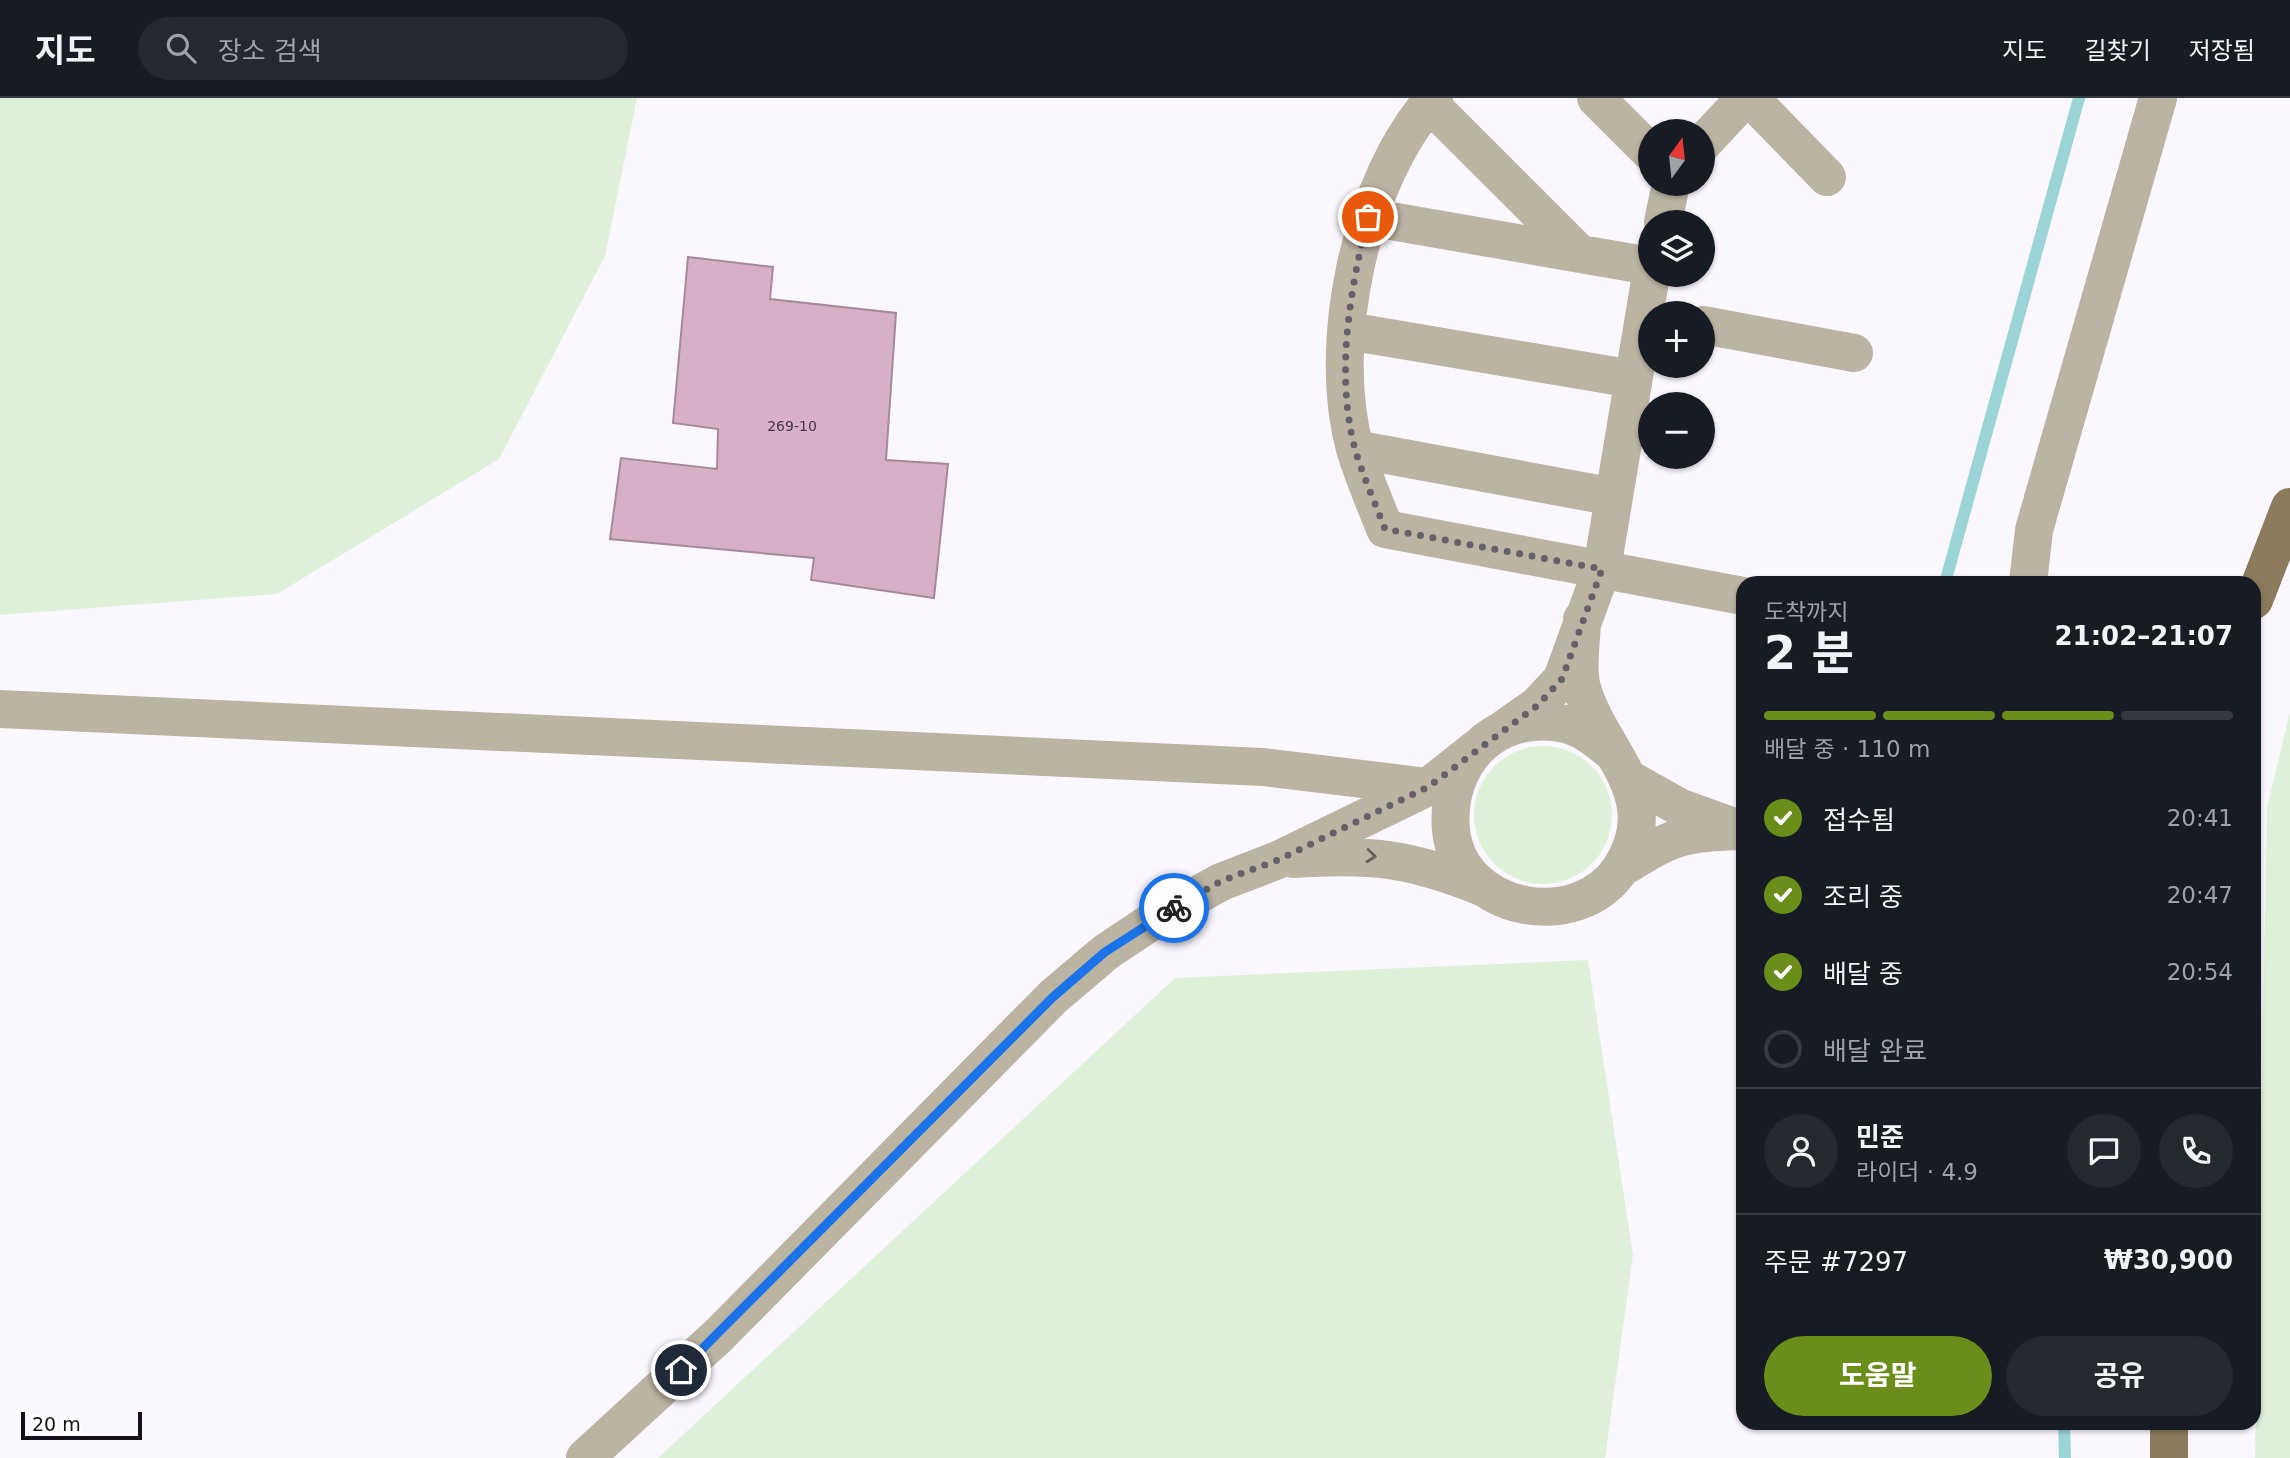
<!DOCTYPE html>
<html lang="ko">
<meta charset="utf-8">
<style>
:root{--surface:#171b24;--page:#242831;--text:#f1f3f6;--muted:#9ea1a6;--line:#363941;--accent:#6a8e19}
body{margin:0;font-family:"DejaVu Sans","Noto Sans KR",sans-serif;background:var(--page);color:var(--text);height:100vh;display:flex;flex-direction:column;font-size:26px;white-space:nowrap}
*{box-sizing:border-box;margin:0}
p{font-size:23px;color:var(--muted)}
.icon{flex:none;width:38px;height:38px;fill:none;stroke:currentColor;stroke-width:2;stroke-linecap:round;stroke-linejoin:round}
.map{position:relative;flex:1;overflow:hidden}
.sheet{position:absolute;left:1736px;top:478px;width:525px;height:854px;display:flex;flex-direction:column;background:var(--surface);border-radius:21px;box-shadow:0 2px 5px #0004}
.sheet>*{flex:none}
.needle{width:46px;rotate:15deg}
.buttons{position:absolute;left:1638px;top:21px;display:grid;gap:14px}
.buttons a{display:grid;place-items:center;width:77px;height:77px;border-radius:50%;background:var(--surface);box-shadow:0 2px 5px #0004;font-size:35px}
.scale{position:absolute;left:21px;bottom:18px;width:121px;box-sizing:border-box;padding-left:7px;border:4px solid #15101b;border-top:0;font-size:19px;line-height:24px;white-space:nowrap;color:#15101b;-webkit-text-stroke:5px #fff;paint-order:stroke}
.pin{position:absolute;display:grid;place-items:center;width:60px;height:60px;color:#fff;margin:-30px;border:4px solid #fff;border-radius:50%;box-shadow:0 2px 7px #0007}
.courier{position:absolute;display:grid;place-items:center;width:70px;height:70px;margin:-35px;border:5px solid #1a73e8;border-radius:50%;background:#fff;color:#222;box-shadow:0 2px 9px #0007}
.summary em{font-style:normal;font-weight:700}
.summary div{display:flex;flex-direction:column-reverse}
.summary{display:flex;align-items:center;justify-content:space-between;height:119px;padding:0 28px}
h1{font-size:46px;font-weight:700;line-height:52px}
.bar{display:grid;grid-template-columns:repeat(4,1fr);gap:10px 7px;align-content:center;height:84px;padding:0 28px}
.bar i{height:9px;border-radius:5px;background:var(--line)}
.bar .active{background:var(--accent)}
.bar p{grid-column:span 4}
.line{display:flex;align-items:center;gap:18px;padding:0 28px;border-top:2px solid var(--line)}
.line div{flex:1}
.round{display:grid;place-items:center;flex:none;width:74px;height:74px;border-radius:37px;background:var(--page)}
ol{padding:0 28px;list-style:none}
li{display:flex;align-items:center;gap:21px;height:77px}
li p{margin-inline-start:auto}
li .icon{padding:7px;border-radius:50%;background:var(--accent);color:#fff;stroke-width:4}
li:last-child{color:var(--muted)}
li i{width:38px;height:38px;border:4px solid var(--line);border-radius:50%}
.action{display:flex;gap:14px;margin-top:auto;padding:14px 28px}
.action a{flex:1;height:80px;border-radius:42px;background:var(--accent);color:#fff;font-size:28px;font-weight:700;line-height:80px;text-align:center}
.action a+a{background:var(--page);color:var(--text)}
header{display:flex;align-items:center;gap:42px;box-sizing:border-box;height:98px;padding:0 35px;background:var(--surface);border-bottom:2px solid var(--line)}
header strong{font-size:33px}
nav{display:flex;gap:38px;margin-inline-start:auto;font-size:24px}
.search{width:490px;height:63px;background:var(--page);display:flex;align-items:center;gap:18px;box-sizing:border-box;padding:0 24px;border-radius:38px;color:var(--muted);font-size:26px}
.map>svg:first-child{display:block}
.green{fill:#dff0d9}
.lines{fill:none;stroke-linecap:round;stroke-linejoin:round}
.stream{stroke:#9bd4d7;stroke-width:12}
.building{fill:#d7afc8;stroke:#a7899c;stroke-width:2}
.minor{stroke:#bcb4a3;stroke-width:38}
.major{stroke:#897b5b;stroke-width:38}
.oneway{stroke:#68625f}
.done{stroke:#65616a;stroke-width:7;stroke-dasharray:0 12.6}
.route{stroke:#1a73e8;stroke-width:9}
.labels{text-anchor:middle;stroke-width:7;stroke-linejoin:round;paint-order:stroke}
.number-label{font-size:14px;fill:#463846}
</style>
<header>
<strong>지도</strong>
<div class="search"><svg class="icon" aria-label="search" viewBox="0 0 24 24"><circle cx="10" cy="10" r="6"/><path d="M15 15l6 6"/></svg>장소 검색</div>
<nav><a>지도</a><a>길찾기</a><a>저장됨</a></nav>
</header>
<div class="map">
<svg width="2290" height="1360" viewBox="0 0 2290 1360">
<rect width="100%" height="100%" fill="#faf7fe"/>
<path class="green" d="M 0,0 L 637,0 L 605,158 L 499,361 L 277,496 L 0,517 Z
M 2290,614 L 2290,1360 L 2255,1360 L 2267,709 Z
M1474 717a69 69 0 1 1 138 0a69 69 0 1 1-138 0Z
M 1588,862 L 1633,1157 L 1605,1360 L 658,1360 L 1175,880 Z"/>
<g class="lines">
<path class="stream" d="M 1945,485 L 2079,0
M 2064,1325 L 2065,1360"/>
</g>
<path class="building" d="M 688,159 L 773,169 L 770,201 L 896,215 L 886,362 L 948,366 L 934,500 L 811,482 L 814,460 L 610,441 L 621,360 L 717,371 L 718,331 L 673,325 Z"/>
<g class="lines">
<path class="minor" d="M 1434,0 C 1360,82 1326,246 1355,351 C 1363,378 1375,405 1385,431 L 1743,498
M 1596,0 L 1650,54
M 1750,0 L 1827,79
M 1429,5 L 1580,156
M 1703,45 L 1745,0
M 1368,119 L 1650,168
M 1663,124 L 1671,86
M 1703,227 L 1854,255
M 1348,233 L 1633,281
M 1355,351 L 1614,399
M 2028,485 L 2034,432 L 2158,0
M 1582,521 C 1582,542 1576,570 1582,590 C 1600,654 1667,697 1621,770 C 1578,836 1459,814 1451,732 C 1445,667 1492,614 1560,625 C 1581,628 1598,642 1614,656
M 0,611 L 1263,669 L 1428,689
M 1505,630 L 1538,607 L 1562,581 L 1602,471 L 1651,177
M 1631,682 L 1681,710 L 1731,728
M 1294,761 C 1373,756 1409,760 1482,789
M 1620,771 C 1671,739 1682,734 1743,733
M 585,1360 L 719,1237 L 1053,899 L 1106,854 L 1163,816 L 1221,784 L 1278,762 L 1428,689 L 1476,651"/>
<path class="major" d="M 2254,502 L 2290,409
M 2169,1360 L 2169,1325"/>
</g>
<defs><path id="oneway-chevron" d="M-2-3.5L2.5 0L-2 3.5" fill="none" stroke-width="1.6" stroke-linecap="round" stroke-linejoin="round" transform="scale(1.75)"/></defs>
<use class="oneway" href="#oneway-chevron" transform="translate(1371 758) rotate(6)"/>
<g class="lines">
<path class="done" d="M 1174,810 L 1221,783 L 1278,762 L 1428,689 L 1538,607 L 1562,581 L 1602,471 L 1385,431 C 1375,405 1363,378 1355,351 C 1335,275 1350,193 1368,119"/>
<path class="route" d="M 681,1272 L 1053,899 L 1105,854 L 1174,810"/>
</g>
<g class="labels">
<g class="number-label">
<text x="792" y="333">269-10</text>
</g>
</g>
</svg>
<div class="buttons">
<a><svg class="needle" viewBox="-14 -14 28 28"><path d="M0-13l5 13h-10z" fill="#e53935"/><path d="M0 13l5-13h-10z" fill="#9ea1a6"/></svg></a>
<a><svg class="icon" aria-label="layers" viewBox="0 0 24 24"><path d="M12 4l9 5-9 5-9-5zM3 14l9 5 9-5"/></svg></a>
<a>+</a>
<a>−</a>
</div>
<div class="scale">20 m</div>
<div class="pin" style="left:1368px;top:119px;background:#ea580c"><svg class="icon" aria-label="bag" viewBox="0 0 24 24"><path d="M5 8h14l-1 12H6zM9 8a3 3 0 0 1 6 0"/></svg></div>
<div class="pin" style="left:681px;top:1272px;background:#1f2937"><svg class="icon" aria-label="home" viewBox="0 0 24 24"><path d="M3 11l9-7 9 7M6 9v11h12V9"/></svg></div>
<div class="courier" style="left:1174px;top:810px"><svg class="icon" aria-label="bike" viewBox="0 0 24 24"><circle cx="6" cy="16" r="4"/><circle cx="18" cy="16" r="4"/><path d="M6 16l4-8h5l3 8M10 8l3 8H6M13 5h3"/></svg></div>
<section class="sheet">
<div class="summary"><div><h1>2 분</h1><p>도착까지</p></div><em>21:02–21:07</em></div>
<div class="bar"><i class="active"></i><i class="active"></i><i class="active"></i><i></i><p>배달 중 · 110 m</p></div>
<ol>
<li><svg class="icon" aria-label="check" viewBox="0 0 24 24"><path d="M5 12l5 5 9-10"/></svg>접수됨<p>20:41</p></li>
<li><svg class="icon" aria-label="check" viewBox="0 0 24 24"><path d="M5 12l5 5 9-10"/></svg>조리 중<p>20:47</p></li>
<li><svg class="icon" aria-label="check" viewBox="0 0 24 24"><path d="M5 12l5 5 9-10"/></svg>배달 중<p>20:54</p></li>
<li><i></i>배달 완료</li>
</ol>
<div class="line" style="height:126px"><a class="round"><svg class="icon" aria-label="person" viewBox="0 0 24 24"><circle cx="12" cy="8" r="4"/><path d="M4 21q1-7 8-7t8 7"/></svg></a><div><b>민준</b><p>라이더 · 4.9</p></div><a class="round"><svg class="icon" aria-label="chat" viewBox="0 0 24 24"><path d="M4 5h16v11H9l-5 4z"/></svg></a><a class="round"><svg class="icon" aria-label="phone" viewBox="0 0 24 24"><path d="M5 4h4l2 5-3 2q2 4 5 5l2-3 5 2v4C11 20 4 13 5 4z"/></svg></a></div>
<div class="line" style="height:91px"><div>주문 #7297</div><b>₩30,900</b></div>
<div class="action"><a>도움말</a><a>공유</a></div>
</section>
</div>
